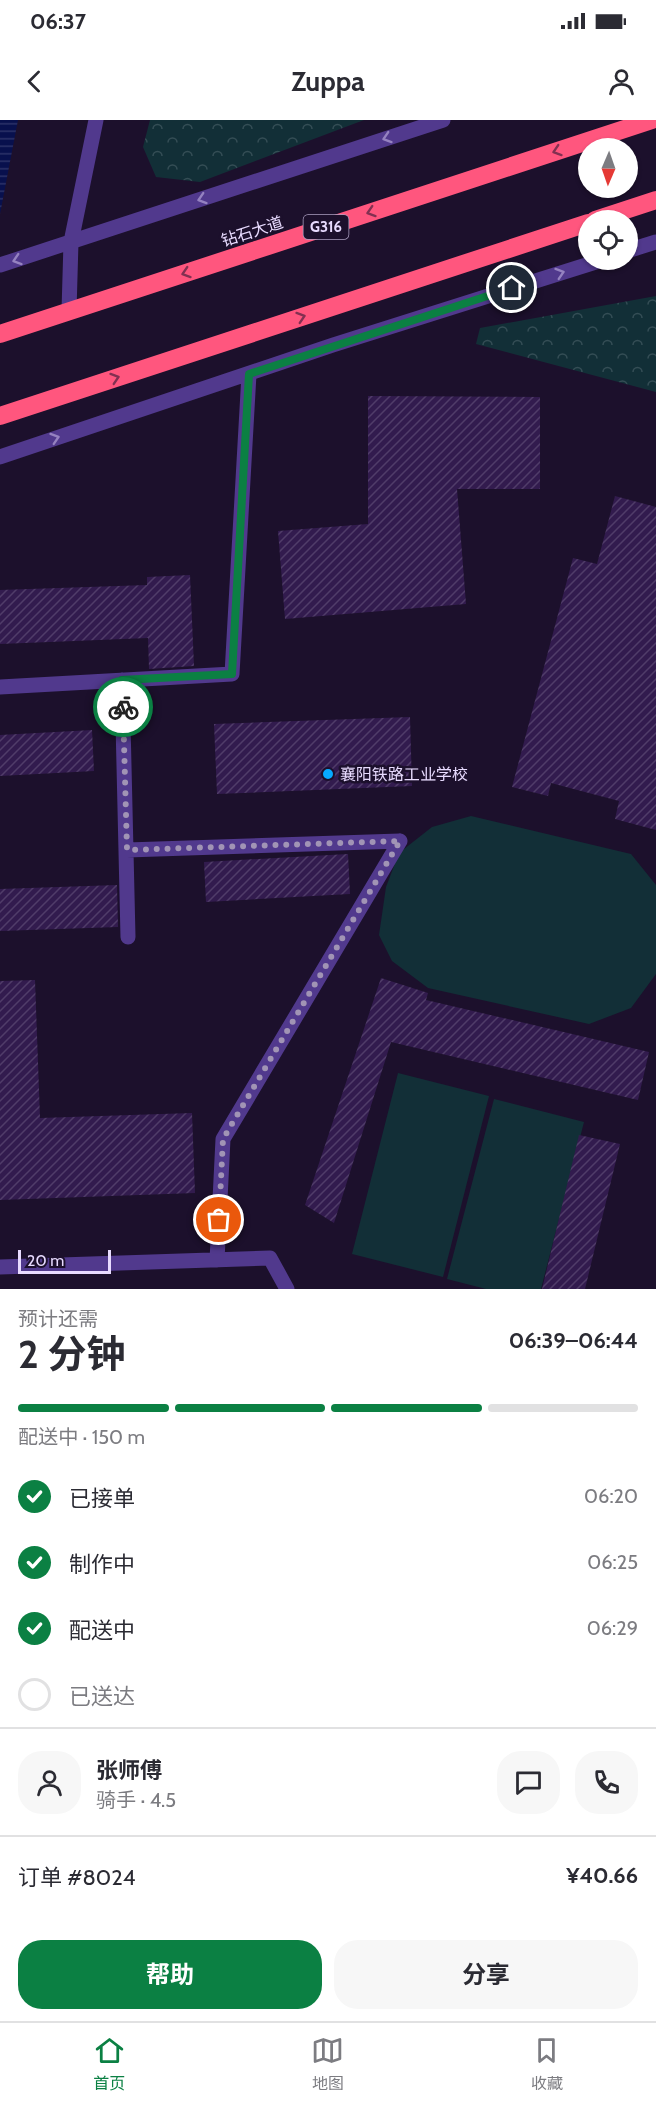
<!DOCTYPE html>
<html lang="zh">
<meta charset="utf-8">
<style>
:root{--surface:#fff;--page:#f7f7f7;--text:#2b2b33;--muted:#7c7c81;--line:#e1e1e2;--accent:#0b8043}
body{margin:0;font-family:Cabin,"Noto Sans SC",sans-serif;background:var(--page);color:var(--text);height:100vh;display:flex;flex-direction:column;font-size:22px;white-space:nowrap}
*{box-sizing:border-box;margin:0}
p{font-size:20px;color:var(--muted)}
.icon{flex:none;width:33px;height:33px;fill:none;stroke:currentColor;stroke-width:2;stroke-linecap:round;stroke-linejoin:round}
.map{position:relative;height:1169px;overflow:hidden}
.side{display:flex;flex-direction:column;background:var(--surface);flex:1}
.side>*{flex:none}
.needle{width:39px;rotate:182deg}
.fabs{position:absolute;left:578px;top:18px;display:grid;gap:12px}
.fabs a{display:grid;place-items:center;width:60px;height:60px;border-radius:50%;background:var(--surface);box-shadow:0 2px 4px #0004;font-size:30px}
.scale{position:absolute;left:18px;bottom:15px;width:93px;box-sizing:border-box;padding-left:6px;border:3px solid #e8dbff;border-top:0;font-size:16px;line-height:21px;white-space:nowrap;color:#e8dbff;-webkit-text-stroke:4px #1c102c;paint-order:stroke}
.pin{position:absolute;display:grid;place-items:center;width:51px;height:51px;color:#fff;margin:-26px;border:3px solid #fff;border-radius:50%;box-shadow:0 2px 6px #0007}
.courier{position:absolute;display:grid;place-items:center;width:60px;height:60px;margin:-30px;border:4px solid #0b8043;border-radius:50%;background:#fff;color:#222;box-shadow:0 2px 8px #0007}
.overview em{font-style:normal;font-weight:700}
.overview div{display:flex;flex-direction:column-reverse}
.overview{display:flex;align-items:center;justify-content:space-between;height:102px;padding:0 18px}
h1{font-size:39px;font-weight:700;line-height:45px}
.bar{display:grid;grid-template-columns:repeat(4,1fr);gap:9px 6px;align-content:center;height:72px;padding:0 18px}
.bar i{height:8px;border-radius:4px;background:var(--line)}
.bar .selected{background:var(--accent)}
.bar p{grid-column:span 4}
.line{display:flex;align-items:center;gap:15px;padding:0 18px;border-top:2px solid var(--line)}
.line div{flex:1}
.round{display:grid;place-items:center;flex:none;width:63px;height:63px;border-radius:24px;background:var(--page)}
ol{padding:0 18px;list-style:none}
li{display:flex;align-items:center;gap:18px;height:66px}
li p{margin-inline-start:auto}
li .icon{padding:6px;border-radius:50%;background:var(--accent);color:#fff;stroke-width:4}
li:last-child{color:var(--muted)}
li i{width:33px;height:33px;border:3px solid var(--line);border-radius:50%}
.action{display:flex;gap:12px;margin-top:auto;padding:12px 18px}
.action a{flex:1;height:69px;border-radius:24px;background:var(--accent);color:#fff;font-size:24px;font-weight:700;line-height:69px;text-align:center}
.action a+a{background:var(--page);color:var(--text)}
.status{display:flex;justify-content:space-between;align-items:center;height:42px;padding:0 30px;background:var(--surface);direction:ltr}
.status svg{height:16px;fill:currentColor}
header{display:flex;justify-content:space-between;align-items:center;height:78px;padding:0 18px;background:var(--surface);font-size:27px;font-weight:700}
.menu{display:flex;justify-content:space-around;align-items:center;height:84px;border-top:2px solid var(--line);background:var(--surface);font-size:16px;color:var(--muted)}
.menu a{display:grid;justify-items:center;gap:3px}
.menu .selected{color:var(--accent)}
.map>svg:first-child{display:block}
.green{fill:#122f37}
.forest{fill:url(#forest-crowns)}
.water{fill:url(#water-rules)}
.building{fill:url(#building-hatch)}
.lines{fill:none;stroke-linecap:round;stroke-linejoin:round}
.minor{stroke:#51398d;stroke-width:15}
.highway{stroke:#ff567e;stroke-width:18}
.oneway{stroke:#9582c0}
.oneway2{stroke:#823051}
.done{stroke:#a194b5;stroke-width:6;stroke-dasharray:0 10.8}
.route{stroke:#0b8043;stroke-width:8}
.poi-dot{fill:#07aaff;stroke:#1c102c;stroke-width:2}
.labels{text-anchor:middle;stroke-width:5;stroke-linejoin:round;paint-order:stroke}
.shield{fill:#1c102c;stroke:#ab9ec0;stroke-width:1.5}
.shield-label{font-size:15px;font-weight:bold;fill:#e8dbff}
.street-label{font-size:16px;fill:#e8dbff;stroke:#1c102c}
.poi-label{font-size:16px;fill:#e8dbff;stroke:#1c102c;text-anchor:start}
</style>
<div class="status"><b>06:37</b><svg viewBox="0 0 49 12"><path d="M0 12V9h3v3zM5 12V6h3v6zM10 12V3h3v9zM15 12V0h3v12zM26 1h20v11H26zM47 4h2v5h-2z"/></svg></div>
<header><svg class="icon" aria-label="back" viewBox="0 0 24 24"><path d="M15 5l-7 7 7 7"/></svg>Zuppa<svg class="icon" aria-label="person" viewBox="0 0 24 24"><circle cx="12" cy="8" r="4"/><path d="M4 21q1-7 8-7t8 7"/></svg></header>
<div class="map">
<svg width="656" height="1169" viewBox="0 0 656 1169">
<defs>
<pattern id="forest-crowns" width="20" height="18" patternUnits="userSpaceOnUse" patternTransform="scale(1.5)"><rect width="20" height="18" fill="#122f37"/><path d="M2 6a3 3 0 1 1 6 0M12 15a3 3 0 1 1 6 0" fill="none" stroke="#344d55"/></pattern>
<pattern id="water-rules" width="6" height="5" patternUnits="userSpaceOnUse" patternTransform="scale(1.5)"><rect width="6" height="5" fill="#08104d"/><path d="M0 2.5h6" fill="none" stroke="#2c3268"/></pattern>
<pattern id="building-hatch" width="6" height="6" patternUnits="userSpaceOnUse" patternTransform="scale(1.5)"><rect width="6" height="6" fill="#321b4e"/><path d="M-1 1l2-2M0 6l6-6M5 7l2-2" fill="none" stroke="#503c69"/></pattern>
</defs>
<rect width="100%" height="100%" fill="#1c102c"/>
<path class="green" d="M 471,696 L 631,734 L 656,765 L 656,854 L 631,888 L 589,904 L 428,868 L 392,841 L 379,815 L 386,767 L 399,733 L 432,707 Z
M 398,953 L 489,976 L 443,1157 L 352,1134 Z
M 494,979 L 584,1002 L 541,1169 L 486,1169 L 447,1159 Z"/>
<path class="forest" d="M 150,0 L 364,0 L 200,62 L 156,57 L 143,27 Z
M 656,176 L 656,272 L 476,224 L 480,208 Z"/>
<path class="water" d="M 0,0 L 18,0 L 0,94 Z"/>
<path class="building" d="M 368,276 L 540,277 L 540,369 L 457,369 L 466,484 L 285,499 L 278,411 L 368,404 Z
M 615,376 L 656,387 L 656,710 L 615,699 L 619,681 L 551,663 L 548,676 L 512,667 L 573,438 L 597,444 Z
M 190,455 L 194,546 L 149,549 L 148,518 L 0,524 L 0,470 L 147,465 L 147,457 Z
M 410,597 L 412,666 L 217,674 L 214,604 Z
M 92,610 L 94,651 L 0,656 L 0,615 Z
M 348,734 L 350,774 L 206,782 L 204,742 Z
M 117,765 L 118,807 L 0,811 L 0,769 Z
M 381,858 L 428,873 L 426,880 L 649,932 L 638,980 L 391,922 L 334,1103 L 305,1085 Z
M 35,860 L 40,998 L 192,993 L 195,1073 L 0,1080 L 0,861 Z
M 579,1015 L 620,1024 L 585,1169 L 542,1169 Z"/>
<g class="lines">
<path class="minor" d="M 627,131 L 656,122
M 0,145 L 443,0
M 69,191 L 71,122 L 96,0
M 0,337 L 333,225 L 602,140
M 122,560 L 128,817
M 0,567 L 232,554 L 249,254
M 127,730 L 400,721
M 217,1140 L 223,1019 L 400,721
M 0,1147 L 270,1138 L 287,1169"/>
<path class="highway" d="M 595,100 L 656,80
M 0,214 L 652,0
M 0,296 L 588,103"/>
</g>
<defs><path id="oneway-chevron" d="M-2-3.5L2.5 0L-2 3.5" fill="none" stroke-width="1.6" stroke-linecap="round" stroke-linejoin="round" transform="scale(1.5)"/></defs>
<g class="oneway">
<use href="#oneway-chevron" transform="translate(387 18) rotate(162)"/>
<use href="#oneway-chevron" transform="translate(202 79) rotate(162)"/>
<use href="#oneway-chevron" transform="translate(17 140) rotate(162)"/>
<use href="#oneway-chevron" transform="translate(560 153) rotate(-18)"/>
<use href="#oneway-chevron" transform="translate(55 318) rotate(-18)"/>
</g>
<g class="oneway2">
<use href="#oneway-chevron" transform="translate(557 31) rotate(162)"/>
<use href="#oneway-chevron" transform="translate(371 92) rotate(162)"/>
<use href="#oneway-chevron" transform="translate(186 153) rotate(162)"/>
<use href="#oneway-chevron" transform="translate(301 197) rotate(-18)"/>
<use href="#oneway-chevron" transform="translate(115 258) rotate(-18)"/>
</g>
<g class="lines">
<path class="done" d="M 123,587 L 127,730 L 400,721 L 223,1019 L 219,1100"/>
<path class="route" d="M 123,587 L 122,560 L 232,554 L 249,254 L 512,168"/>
</g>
<circle class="poi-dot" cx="328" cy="654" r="6"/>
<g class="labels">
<rect class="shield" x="303.5" y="95" width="45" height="24" rx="4.5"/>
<g class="shield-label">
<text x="326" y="112">G316</text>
</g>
<g class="street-label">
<text transform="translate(252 111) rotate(-18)" y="6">钻石大道</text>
</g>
<g class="poi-label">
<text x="340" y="660">襄阳铁路工业学校</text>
</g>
</g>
</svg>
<div class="fabs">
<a><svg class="needle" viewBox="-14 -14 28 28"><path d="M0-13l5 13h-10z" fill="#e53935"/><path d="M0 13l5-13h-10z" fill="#7c7c81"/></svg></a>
<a><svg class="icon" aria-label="locate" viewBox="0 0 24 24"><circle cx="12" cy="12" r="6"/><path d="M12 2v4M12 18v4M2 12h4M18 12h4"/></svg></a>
</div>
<div class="scale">20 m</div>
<div class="pin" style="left:219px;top:1100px;background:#ea580c"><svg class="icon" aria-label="bag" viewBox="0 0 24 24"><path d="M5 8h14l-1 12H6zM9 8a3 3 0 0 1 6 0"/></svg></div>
<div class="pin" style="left:512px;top:168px;background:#1f2937"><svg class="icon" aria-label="home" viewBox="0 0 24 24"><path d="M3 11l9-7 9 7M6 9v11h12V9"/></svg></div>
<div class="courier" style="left:123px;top:587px"><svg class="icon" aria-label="bike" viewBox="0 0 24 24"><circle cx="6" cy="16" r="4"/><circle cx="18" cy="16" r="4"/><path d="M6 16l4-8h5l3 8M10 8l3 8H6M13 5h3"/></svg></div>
</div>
<section class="side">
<div class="overview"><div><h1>2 分钟</h1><p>预计还需</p></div><em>06:39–06:44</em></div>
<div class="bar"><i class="selected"></i><i class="selected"></i><i class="selected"></i><i></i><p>配送中 · 150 m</p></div>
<ol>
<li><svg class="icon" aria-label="check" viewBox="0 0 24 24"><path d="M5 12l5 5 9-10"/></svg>已接单<p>06:20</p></li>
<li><svg class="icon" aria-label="check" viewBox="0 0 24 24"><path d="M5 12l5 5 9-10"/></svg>制作中<p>06:25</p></li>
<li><svg class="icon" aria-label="check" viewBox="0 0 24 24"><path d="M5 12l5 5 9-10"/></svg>配送中<p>06:29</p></li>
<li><i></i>已送达</li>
</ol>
<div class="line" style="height:108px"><a class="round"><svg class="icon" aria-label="person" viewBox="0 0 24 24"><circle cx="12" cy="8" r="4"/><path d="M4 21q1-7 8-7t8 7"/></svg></a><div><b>张师傅</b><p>骑手 · 4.5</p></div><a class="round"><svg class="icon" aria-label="chat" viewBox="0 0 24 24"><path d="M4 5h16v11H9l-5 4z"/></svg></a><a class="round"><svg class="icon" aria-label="phone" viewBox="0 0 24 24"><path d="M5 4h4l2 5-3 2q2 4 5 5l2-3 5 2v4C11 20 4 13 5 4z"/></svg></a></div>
<div class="line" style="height:78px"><div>订单 #8024</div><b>¥40.66</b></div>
<div class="action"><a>帮助</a><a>分享</a></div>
</section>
<nav class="menu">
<a class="selected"><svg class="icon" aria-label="home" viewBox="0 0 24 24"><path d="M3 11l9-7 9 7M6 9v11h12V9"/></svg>首页</a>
<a><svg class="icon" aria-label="map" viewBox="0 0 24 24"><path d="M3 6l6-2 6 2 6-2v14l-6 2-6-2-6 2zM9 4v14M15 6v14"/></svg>地图</a>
<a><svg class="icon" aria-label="saved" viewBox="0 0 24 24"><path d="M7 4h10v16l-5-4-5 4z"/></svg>收藏</a>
</nav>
